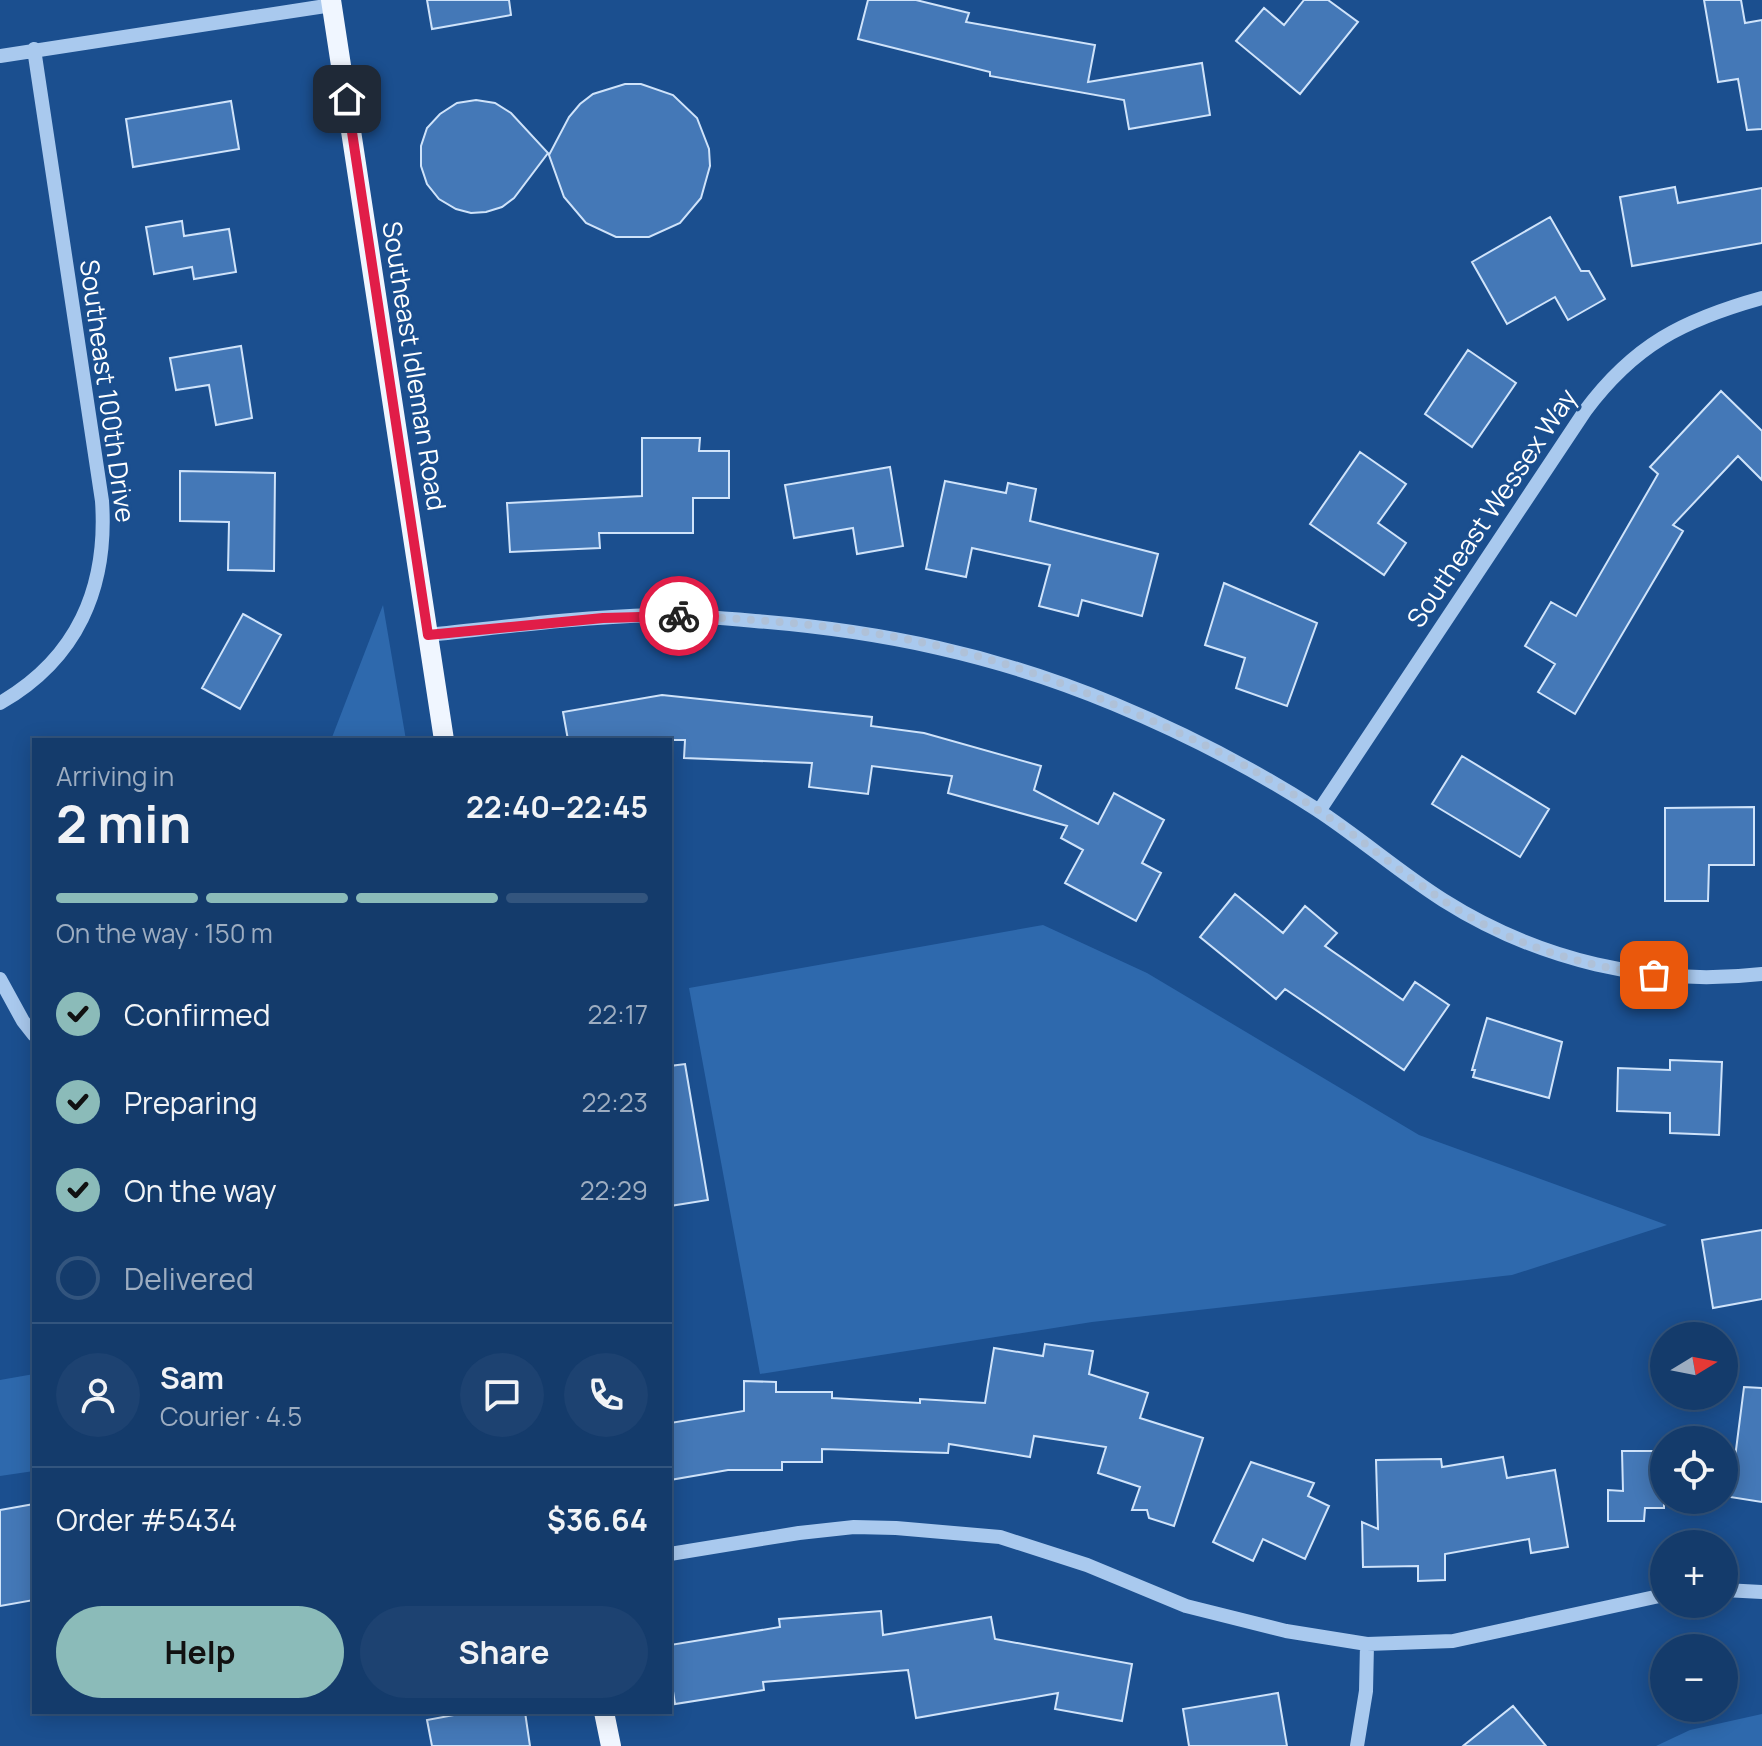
<!DOCTYPE html>
<meta charset="utf-8">
<style>
:root{--surface:#143b6b;--page:#1d4271;--text:#f1f3f6;--muted:#9dadc1;--line:#33557e;--accent:#8bbbb9}
body{margin:0;font-family:Manrope,sans-serif;background:var(--page);color:var(--text);height:100vh;display:flex;flex-direction:column;font-size:30px;white-space:nowrap}
*{box-sizing:border-box;margin:0}
p{font-size:26px;color:var(--muted)}
.icon{flex:none;width:44px;height:44px;fill:none;stroke:currentColor;stroke-width:2;stroke-linecap:round;stroke-linejoin:round}
.map{position:relative;flex:1;overflow:hidden}
.panel{position:absolute;left:32px;top:738px;width:640px;height:976px;display:flex;flex-direction:column;background:var(--surface);border-radius:0px;box-shadow:0 4px 20px #0003,0 0 0 2px var(--line)}
.panel>*{flex:none}
.needle{width:52px;rotate:80deg}
.controls{position:absolute;left:1650px;top:1322px;display:grid;gap:16px}
.controls a{display:grid;place-items:center;width:88px;height:88px;border-radius:50%;background:var(--surface);box-shadow:0 4px 20px #0003,0 0 0 2px var(--line);font-size:40px}
.pin{position:absolute;display:grid;place-items:center;width:68px;height:68px;color:#fff;margin:-34px;border-radius:16px;box-shadow:0 4px 12px #0006}
.courier{position:absolute;display:grid;place-items:center;width:80px;height:80px;margin:-40px;border:6px solid #e11d48;border-radius:50%;background:#fff;color:#222;box-shadow:0 2px 10px #0007}
.summary em{font-style:normal;font-weight:700}
.summary div{display:flex;flex-direction:column-reverse}
.summary{display:flex;align-items:center;justify-content:space-between;height:136px;padding:0 24px}
h1{font-size:52px;font-weight:700;line-height:60px}
.bar{display:grid;grid-template-columns:repeat(4,1fr);gap:12px 8px;align-content:center;height:96px;padding:0 24px}
.bar i{height:10px;border-radius:6px;background:var(--line)}
.bar .on{background:var(--accent)}
.bar p{grid-column:span 4}
.line{display:flex;align-items:center;gap:20px;padding:0 24px;border-top:2px solid var(--line)}
.line div{flex:1}
.round{display:grid;place-items:center;flex:none;width:84px;height:84px;border-radius:42px;background:var(--page)}
ol{padding:0 24px;list-style:none}
li{display:flex;align-items:center;gap:24px;height:88px}
li p{margin-inline-start:auto}
li .icon{padding:8px;border-radius:50%;background:var(--accent);color:#111;stroke-width:4}
li:last-child{color:var(--muted)}
li i{width:44px;height:44px;border:4px solid var(--line);border-radius:50%}
.action{display:flex;gap:16px;margin-top:auto;padding:16px 24px}
.action a{flex:1;height:92px;border-radius:48px;background:var(--accent);color:#111;font-size:32px;font-weight:700;line-height:92px;text-align:center}
.action a+a{background:var(--page);color:var(--text)}
.map>svg:first-child{display:block}
.green{fill:#2e69ad}
.building{fill:#4478b7;stroke:#cfe3fa;stroke-width:2}
.lines{fill:none;stroke-linecap:round;stroke-linejoin:round}
.minor{stroke:#a9c9ee;stroke-width:14}
.major{stroke:#f0f6ff;stroke-width:20}
.done{stroke:#afc1d8;stroke-width:8;stroke-dasharray:0 14.4}
.route{stroke:#e11d48;stroke-width:10}
.labels{text-anchor:middle;stroke-width:6;stroke-linejoin:round;paint-order:stroke}
.street-label{font-size:26px;fill:#fff;stroke:#1b4f8f}
</style>
<div class="map">
<svg width="1762" height="1746" viewBox="0 0 1762 1746">
<rect width="100%" height="100%" fill="#1b4f8f"/>
<path class="green" d="M 383,605 L 406,740 L 331,740 Z
M 1043,925 L 1147,973 L 1419,1135 L 1667,1225 L 1512,1275 L 1092,1322 L 760,1374 L 689,988 Z
M 34,1374 L 34,1471 L 0,1476 L 0,1380 Z
M 1762,1714 L 1762,1746 L 1656,1746 L 1690,1730 Z"/>
<path class="building" d="M 427,0 L 509,0 L 511,15 L 432,29 Z
M 868,0 L 916,0 L 969,13 L 966,22 L 1095,45 L 1088,82 L 1202,63 L 1210,115 L 1129,129 L 1124,100 L 990,76 L 990,72 L 858,39 Z
M 1304,0 L 1328,0 L 1358,22 L 1300,94 L 1236,41 L 1264,8 L 1284,25 Z
M 1704,0 L 1741,0 L 1745,23 L 1762,20 L 1762,129 L 1747,130 L 1738,79 L 1718,82 Z
M 625,84 L 641,84 L 673,95 L 697,118 L 709,149 L 710,166 L 701,198 L 680,223 L 649,237 L 616,237 L 586,223 L 564,197 L 549,155 L 569,117 L 580,104 L 593,94 Z
M 476,100 L 495,103 L 511,113 L 548,153 L 514,198 L 502,207 L 486,212 L 471,213 L 456,209 L 439,199 L 427,184 L 421,166 L 421,146 L 427,128 L 440,114 L 457,103 Z
M 231,101 L 239,149 L 133,167 L 126,119 Z
M 1675,187 L 1678,203 L 1762,188 L 1762,243 L 1632,266 L 1620,197 Z
M 1550,217 L 1581,271 L 1589,271 L 1605,299 L 1568,320 L 1555,297 L 1507,324 L 1472,262 Z
M 182,221 L 184,236 L 229,229 L 236,272 L 194,279 L 192,267 L 154,274 L 146,227 Z
M 241,346 L 252,418 L 216,425 L 209,385 L 176,390 L 170,358 Z
M 1468,350 L 1516,383 L 1472,447 L 1425,414 Z
M 1721,391 L 1762,431 L 1762,480 L 1738,456 L 1673,525 L 1683,531 L 1575,714 L 1538,692 L 1555,664 L 1525,646 L 1551,602 L 1576,616 L 1658,474 L 1650,467 Z
M 642,438 L 700,438 L 699,451 L 729,451 L 729,498 L 693,498 L 693,533 L 599,533 L 600,548 L 510,552 L 507,503 L 642,496 Z
M 1360,452 L 1406,484 L 1378,523 L 1406,543 L 1384,575 L 1310,524 Z
M 890,467 L 903,546 L 857,554 L 853,528 L 794,538 L 785,485 Z
M 180,471 L 275,473 L 274,571 L 228,570 L 229,522 L 180,521 Z
M 945,481 L 1006,493 L 1008,483 L 1036,489 L 1030,521 L 1158,554 L 1142,616 L 1082,600 L 1078,616 L 1039,606 L 1050,565 L 972,548 L 966,577 L 926,569 Z
M 1224,583 L 1317,623 L 1287,706 L 1236,688 L 1245,658 L 1205,645 Z
M 243,614 L 281,635 L 240,709 L 202,688 Z
M 662,695 L 872,717 L 871,726 L 924,733 L 1041,766 L 1034,790 L 1098,824 L 1114,793 L 1164,820 L 1142,863 L 1161,873 L 1136,921 L 1065,883 L 1083,850 L 1061,838 L 1067,826 L 948,793 L 952,776 L 872,766 L 868,794 L 809,787 L 812,763 L 684,758 L 685,740 L 568,740 L 563,712 Z
M 1462,756 L 1549,809 L 1520,857 L 1432,804 Z
M 1754,807 L 1754,865 L 1709,865 L 1708,901 L 1665,901 L 1665,808 Z
M 1235,894 L 1283,933 L 1305,906 L 1337,933 L 1325,946 L 1403,1000 L 1415,982 L 1449,1005 L 1404,1070 L 1285,989 L 1276,999 L 1200,937 Z
M 1487,1018 L 1562,1042 L 1549,1098 L 1473,1077 L 1475,1070 L 1472,1070 Z
M 1670,1060 L 1722,1062 L 1719,1135 L 1670,1133 L 1670,1113 L 1617,1111 L 1618,1068 L 1670,1070 Z
M 685,1064 L 708,1200 L 670,1206 L 670,1066 Z
M 1762,1230 L 1762,1299 L 1713,1308 L 1702,1240 Z
M 1045,1344 L 1093,1351 L 1089,1374 L 1148,1393 L 1140,1418 L 1203,1438 L 1174,1526 L 1149,1518 L 1147,1510 L 1132,1510 L 1140,1487 L 1098,1473 L 1106,1447 L 1034,1436 L 1030,1457 L 949,1444 L 948,1453 L 822,1449 L 822,1462 L 782,1462 L 782,1470 L 728,1470 L 670,1480 L 670,1423 L 744,1411 L 744,1381 L 776,1382 L 776,1392 L 832,1392 L 832,1398 L 920,1403 L 920,1399 L 985,1403 L 994,1348 L 1043,1356 Z
M 1744,1387 L 1762,1388 L 1762,1502 L 1730,1497 Z
M 1622,1451 L 1664,1451 L 1664,1508 L 1645,1508 L 1644,1521 L 1608,1521 L 1608,1490 L 1623,1491 Z
M 1503,1457 L 1507,1478 L 1555,1470 L 1568,1547 L 1531,1553 L 1529,1539 L 1445,1554 L 1445,1580 L 1418,1581 L 1418,1566 L 1363,1567 L 1362,1522 L 1378,1529 L 1376,1460 L 1441,1459 L 1442,1467 Z
M 1251,1462 L 1314,1483 L 1308,1496 L 1329,1506 L 1305,1559 L 1263,1539 L 1253,1561 L 1213,1542 Z
M 34,1504 L 34,1600 L 0,1606 L 0,1510 Z
M 881,1611 L 883,1635 L 991,1617 L 995,1639 L 1132,1664 L 1122,1721 L 1055,1709 L 1058,1693 L 916,1718 L 908,1670 L 763,1682 L 764,1690 L 675,1704 L 670,1672 L 670,1645 L 780,1627 L 779,1619 Z
M 1278,1693 L 1287,1746 L 1189,1746 L 1183,1709 Z
M 1513,1706 L 1546,1746 L 1463,1746 Z
M 470,1712 L 525,1712 L 530,1746 L 432,1746 L 427,1720 Z"/>
<g class="lines">
<path class="minor" d="M 0,56 L 332,5
M 428,635 C 504,627 580,617 655,615 C 688,615 722,618 755,621 C 881,631 997,655 1114,704 C 1184,733 1252,768 1316,809 C 1359,837 1399,872 1443,900 C 1538,960 1650,987 1762,974
M 0,703 C 77,659 108,588 102,501 L 34,49
M 1319,811 L 1585,411 C 1634,345 1683,320 1762,298
M 0,979 L 23,1021 L 34,1035
M 670,1554 L 799,1533 L 854,1527 L 896,1528 L 1000,1537 L 1087,1565 L 1186,1606 L 1286,1631 L 1367,1644 L 1453,1641 L 1664,1595
M 1724,1590 L 1762,1592
M 1357,1746 L 1366,1691 L 1367,1644"/>
<path class="major" d="M 331,0 L 444,740
M 604,1712 L 611,1746"/>
</g>
<g class="lines">
<path class="done" d="M 679,616 C 781,620 886,629 984,658 C 1042,674 1098,697 1153,721 C 1188,737 1224,753 1256,772 C 1277,784 1298,797 1318,810 C 1375,848 1426,895 1487,926 C 1540,953 1596,968 1654,975"/>
<path class="route" d="M 347,99 L 428,635 L 603,618 L 679,616"/>
</g>
<g class="labels">
<g class="street-label">
<text transform="translate(414 366) rotate(81)" y="9">Southeast Idleman Road</text>
<text transform="translate(107 391) rotate(82)" y="9">Southeast 100th Drive</text>
<text transform="translate(1492 508) rotate(-56)" y="9">Southeast Wessex Way</text>
</g>
</g>
</svg>
<div class="controls">
<a><svg class="needle" viewBox="-14 -14 28 28"><path d="M0-13l5 13h-10z" fill="#e53935"/><path d="M0 13l5-13h-10z" fill="#9dadc1"/></svg></a>
<a><svg class="icon" aria-label="locate" viewBox="0 0 24 24"><circle cx="12" cy="12" r="6"/><path d="M12 2v4M12 18v4M2 12h4M18 12h4"/></svg></a>
<a>+</a>
<a>−</a>
</div>
<div class="pin" style="left:1654px;top:975px;background:#ea580c"><svg class="icon" aria-label="bag" viewBox="0 0 24 24"><path d="M5 8h14l-1 12H6zM9 8a3 3 0 0 1 6 0"/></svg></div>
<div class="pin" style="left:347px;top:99px;background:#1f2937"><svg class="icon" aria-label="home" viewBox="0 0 24 24"><path d="M3 11l9-7 9 7M6 9v11h12V9"/></svg></div>
<div class="courier" style="left:679px;top:616px"><svg class="icon" aria-label="bike" viewBox="0 0 24 24"><circle cx="6" cy="16" r="4"/><circle cx="18" cy="16" r="4"/><path d="M6 16l4-8h5l3 8M10 8l3 8H6M13 5h3"/></svg></div>
<section class="panel">
<div class="summary"><div><h1>2 min</h1><p>Arriving in</p></div><em>22:40–22:45</em></div>
<div class="bar"><i class="on"></i><i class="on"></i><i class="on"></i><i></i><p>On the way · 150 m</p></div>
<ol>
<li><svg class="icon" aria-label="check" viewBox="0 0 24 24"><path d="M5 12l5 5 9-10"/></svg>Confirmed<p>22:17</p></li>
<li><svg class="icon" aria-label="check" viewBox="0 0 24 24"><path d="M5 12l5 5 9-10"/></svg>Preparing<p>22:23</p></li>
<li><svg class="icon" aria-label="check" viewBox="0 0 24 24"><path d="M5 12l5 5 9-10"/></svg>On the way<p>22:29</p></li>
<li><i></i>Delivered</li>
</ol>
<div class="line" style="height:144px"><a class="round"><svg class="icon" aria-label="person" viewBox="0 0 24 24"><circle cx="12" cy="8" r="4"/><path d="M4 21q1-7 8-7t8 7"/></svg></a><div><b>Sam</b><p>Courier · 4.5</p></div><a class="round"><svg class="icon" aria-label="chat" viewBox="0 0 24 24"><path d="M4 5h16v11H9l-5 4z"/></svg></a><a class="round"><svg class="icon" aria-label="phone" viewBox="0 0 24 24"><path d="M5 4h4l2 5-3 2q2 4 5 5l2-3 5 2v4C11 20 4 13 5 4z"/></svg></a></div>
<div class="line" style="height:104px"><div>Order #5434</div><b>$36.64</b></div>
<div class="action"><a>Help</a><a>Share</a></div>
</section>
</div>
